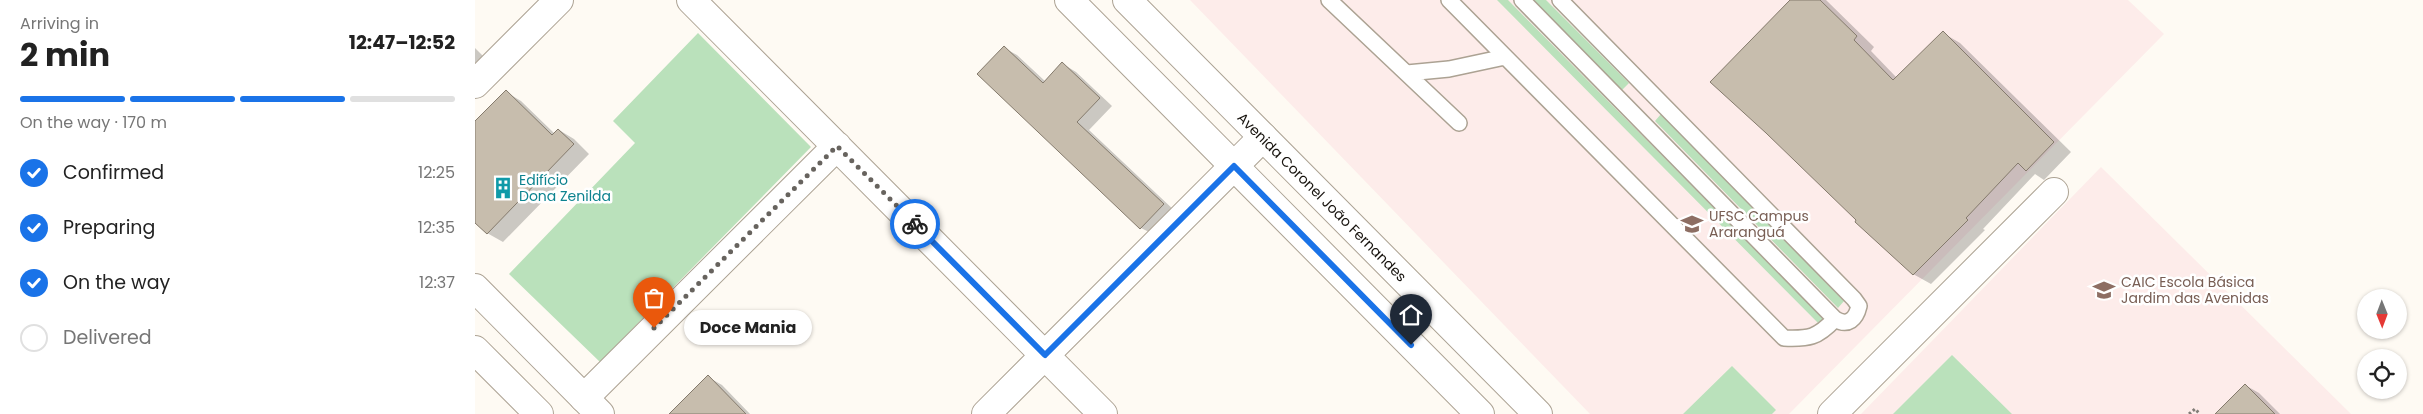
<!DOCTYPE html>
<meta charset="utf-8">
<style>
:root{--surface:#fff;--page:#f6f6f6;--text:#222;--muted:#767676;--line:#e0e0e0;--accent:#1a73e8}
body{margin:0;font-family:Poppins,sans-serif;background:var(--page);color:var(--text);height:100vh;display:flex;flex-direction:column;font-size:19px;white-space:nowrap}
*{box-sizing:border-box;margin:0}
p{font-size:16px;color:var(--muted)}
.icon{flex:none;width:28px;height:28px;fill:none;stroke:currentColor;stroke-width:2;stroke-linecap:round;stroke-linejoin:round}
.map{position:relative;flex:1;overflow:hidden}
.side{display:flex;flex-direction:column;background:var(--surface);width:475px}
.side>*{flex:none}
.needle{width:32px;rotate:179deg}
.controls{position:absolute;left:1882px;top:289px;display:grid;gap:10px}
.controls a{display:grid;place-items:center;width:50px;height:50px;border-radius:50%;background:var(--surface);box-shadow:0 1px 4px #0004;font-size:25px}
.pin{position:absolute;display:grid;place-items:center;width:42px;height:42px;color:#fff;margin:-51px -21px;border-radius:50% 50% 50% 0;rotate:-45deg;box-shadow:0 0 5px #0007}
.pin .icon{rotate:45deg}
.courier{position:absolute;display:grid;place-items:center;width:50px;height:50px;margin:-25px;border:4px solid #1a73e8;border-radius:50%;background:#fff;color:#222;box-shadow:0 1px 6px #0007}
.bubble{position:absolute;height:35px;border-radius:18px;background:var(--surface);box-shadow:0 1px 4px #0004;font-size:16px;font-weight:700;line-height:35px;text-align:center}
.overview em{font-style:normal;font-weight:700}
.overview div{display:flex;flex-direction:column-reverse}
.overview{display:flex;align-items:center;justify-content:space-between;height:85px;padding:0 20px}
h1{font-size:32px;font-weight:700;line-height:38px}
.bar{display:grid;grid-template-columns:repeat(4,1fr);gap:8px 5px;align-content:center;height:60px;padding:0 20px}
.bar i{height:6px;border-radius:4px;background:var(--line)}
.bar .current{background:var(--accent)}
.bar p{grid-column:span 4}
ol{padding:0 20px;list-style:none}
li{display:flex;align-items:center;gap:15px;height:55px}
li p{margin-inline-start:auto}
li .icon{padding:5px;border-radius:50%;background:var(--accent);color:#fff;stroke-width:4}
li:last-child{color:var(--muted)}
li i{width:28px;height:28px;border:2px solid var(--line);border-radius:50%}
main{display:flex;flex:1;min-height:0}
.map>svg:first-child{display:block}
.education{fill:#fdecea}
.green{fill:#bae1bb}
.shadow{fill:#0003}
.building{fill:#c7bdad;stroke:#847a6c}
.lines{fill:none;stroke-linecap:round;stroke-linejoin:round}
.lane-casing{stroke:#aca293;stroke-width:18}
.street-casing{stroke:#aca293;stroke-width:30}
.secondary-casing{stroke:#aca293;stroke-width:30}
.path{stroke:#817d77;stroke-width:3;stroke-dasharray:2.5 2.5;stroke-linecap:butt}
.lane{stroke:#fff;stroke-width:15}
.street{stroke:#fff;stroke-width:28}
.secondary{stroke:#fff;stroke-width:28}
.done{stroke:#67635e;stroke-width:5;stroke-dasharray:0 9}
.route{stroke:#1a73e8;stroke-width:6}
.labels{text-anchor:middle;stroke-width:5;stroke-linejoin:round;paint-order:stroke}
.culture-label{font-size:14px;fill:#0d838f;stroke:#fff;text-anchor:start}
.street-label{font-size:14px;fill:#16120d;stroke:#fff}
.education-label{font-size:14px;fill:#785e54;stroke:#fff;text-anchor:start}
</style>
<main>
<section class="side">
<div class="overview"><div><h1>2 min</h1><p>Arriving in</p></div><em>12:47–12:52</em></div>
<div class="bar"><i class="current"></i><i class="current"></i><i class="current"></i><i></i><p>On the way · 170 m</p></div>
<ol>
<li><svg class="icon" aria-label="check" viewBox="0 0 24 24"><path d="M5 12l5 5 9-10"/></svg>Confirmed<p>12:25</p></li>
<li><svg class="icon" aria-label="check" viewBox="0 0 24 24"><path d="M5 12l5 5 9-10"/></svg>Preparing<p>12:35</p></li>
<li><svg class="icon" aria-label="check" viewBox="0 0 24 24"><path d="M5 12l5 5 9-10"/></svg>On the way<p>12:37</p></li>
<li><i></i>Delivered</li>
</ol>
</section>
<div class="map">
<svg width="1948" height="414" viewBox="0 0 1948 414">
<rect width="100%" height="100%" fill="#fefaf3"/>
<path class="education" d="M 715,0 L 1653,0 L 1689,34 L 1314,414 L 1115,414 Z
M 1626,167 L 1876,414 L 1386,414 Z"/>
<path class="green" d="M 1022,0 L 1033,0 L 1352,322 L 1347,327 Z
M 1058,0 L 1071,0 L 1154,83 L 1147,90 Z
M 223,33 L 336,147 L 125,362 L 34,274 L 160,143 L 138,121 Z
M 1186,114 L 1369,301 L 1363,308 L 1180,121 Z
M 1477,355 L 1537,414 L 1418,414 Z
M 1257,366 L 1301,410 L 1297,414 L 1208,414 Z"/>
<path class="shadow" d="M 1316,0 L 1351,0 L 1399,47 L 1396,51 L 1422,78 L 1468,33 L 1485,43 L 1596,152 L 1569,180 L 1560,174 L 1508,229 L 1510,230 L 1456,284 L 1438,274 Z
M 0,48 L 8,56 L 0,63 Z
M 529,48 L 542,55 L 571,82 L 588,64 L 601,72 L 637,106 L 614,130 L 701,212 L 680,235 L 666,228 Z
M 31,92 L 46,101 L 80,134 L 84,130 L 99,139 L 114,154 L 28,242 L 12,233 L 0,221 L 0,123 Z
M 233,377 L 247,385 L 275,414 L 196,414 Z
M 1770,385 L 1784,393 L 1805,414 L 1742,414 Z"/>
<path class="building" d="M 1315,0 L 1345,0 L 1382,36 L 1379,40 L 1418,80 L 1468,31 L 1579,142 L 1551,171 L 1543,163 L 1491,218 L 1493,220 L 1438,275 L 1380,222 L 1381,220 L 1291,133 L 1235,82 Z
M 529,46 L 568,83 L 587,62 L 625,98 L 602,122 L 689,204 L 665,229 L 502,74 Z
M 31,90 L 77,135 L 83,129 L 99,144 L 12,234 L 0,223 L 0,121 Z
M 233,375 L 271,414 L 194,414 Z
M 1770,384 L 1800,414 L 1740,414 Z"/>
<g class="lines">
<g class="lane-casing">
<path id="lane" d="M 854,0 L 984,123
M 974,0 L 1309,338 C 1334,339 1342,338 1360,319
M 1047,0 L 1360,319 C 1373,327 1381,319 1384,306 L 1379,299 L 1085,0
M 932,73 L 974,69 L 1030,57"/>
</g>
<g class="street-casing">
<path id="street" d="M 216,0 L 628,414
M 0,84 L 84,0
M 109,398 L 362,146
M 511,414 L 788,137
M 1357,414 L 1579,192"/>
</g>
<g class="secondary-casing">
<path id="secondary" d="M 594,0 L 1005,414
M 652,0 L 1063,414
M 0,288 L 125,414
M 0,350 L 64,414"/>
</g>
<path class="path" d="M 1714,414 L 1720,409 L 1725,414"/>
<use href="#lane" class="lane"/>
<use href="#street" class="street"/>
<use href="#secondary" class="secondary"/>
</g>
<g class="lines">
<path class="done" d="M 179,328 L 362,146 L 440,224"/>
<path class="route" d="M 440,224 L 570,355 L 759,166 L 936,345"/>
</g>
<defs>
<g id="building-bare" transform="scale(1.725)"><path d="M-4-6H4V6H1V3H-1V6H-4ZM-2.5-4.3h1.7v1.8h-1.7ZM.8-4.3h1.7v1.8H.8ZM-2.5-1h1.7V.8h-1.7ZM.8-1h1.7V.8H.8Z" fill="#0f9aa8" stroke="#fff" stroke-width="2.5" paint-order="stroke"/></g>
<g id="university-bare" transform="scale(1.725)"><path d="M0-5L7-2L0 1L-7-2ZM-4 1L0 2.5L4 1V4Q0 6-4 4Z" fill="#8d6e63" stroke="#fff" stroke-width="2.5" paint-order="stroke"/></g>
<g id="school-bare" transform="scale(1.725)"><path d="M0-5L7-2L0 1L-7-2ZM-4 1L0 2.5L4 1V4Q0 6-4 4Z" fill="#8d6e63" stroke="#fff" stroke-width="2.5" paint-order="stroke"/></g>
</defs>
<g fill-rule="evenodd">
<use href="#building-bare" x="28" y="188"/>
<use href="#university-bare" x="1217" y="224"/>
<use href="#school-bare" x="1629" y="290"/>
</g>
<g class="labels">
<g class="culture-label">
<text x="44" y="185">Edifício<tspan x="44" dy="16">Dona Zenilda</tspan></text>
</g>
<g class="street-label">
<text transform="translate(847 197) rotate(45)" y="5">Avenida Coronel João Fernandes</text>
</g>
<g class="education-label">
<text x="1234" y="221">UFSC Campus<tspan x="1234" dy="16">Araranguá</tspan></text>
<text x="1646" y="287">CAIC Escola Básica<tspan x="1646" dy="16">Jardim das Avenidas</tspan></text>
</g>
</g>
</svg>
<div class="controls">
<a><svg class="needle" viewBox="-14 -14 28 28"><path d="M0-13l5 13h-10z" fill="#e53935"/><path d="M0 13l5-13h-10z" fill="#767676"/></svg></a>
<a><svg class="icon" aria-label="locate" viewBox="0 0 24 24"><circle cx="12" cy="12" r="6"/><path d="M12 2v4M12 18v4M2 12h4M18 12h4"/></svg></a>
</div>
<div class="pin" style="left:179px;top:328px;background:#ea580c"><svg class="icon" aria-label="bag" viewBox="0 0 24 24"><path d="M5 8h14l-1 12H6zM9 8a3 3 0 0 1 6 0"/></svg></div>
<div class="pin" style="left:936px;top:345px;background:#1f2937"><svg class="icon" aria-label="home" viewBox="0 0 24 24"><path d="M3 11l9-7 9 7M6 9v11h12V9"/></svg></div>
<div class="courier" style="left:440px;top:224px"><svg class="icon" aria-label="bike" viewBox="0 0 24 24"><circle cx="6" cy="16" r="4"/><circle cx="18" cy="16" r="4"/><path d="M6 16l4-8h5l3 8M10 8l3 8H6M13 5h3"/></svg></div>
<div class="bubble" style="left:209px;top:310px;width:128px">Doce Mania</div>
</div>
</main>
